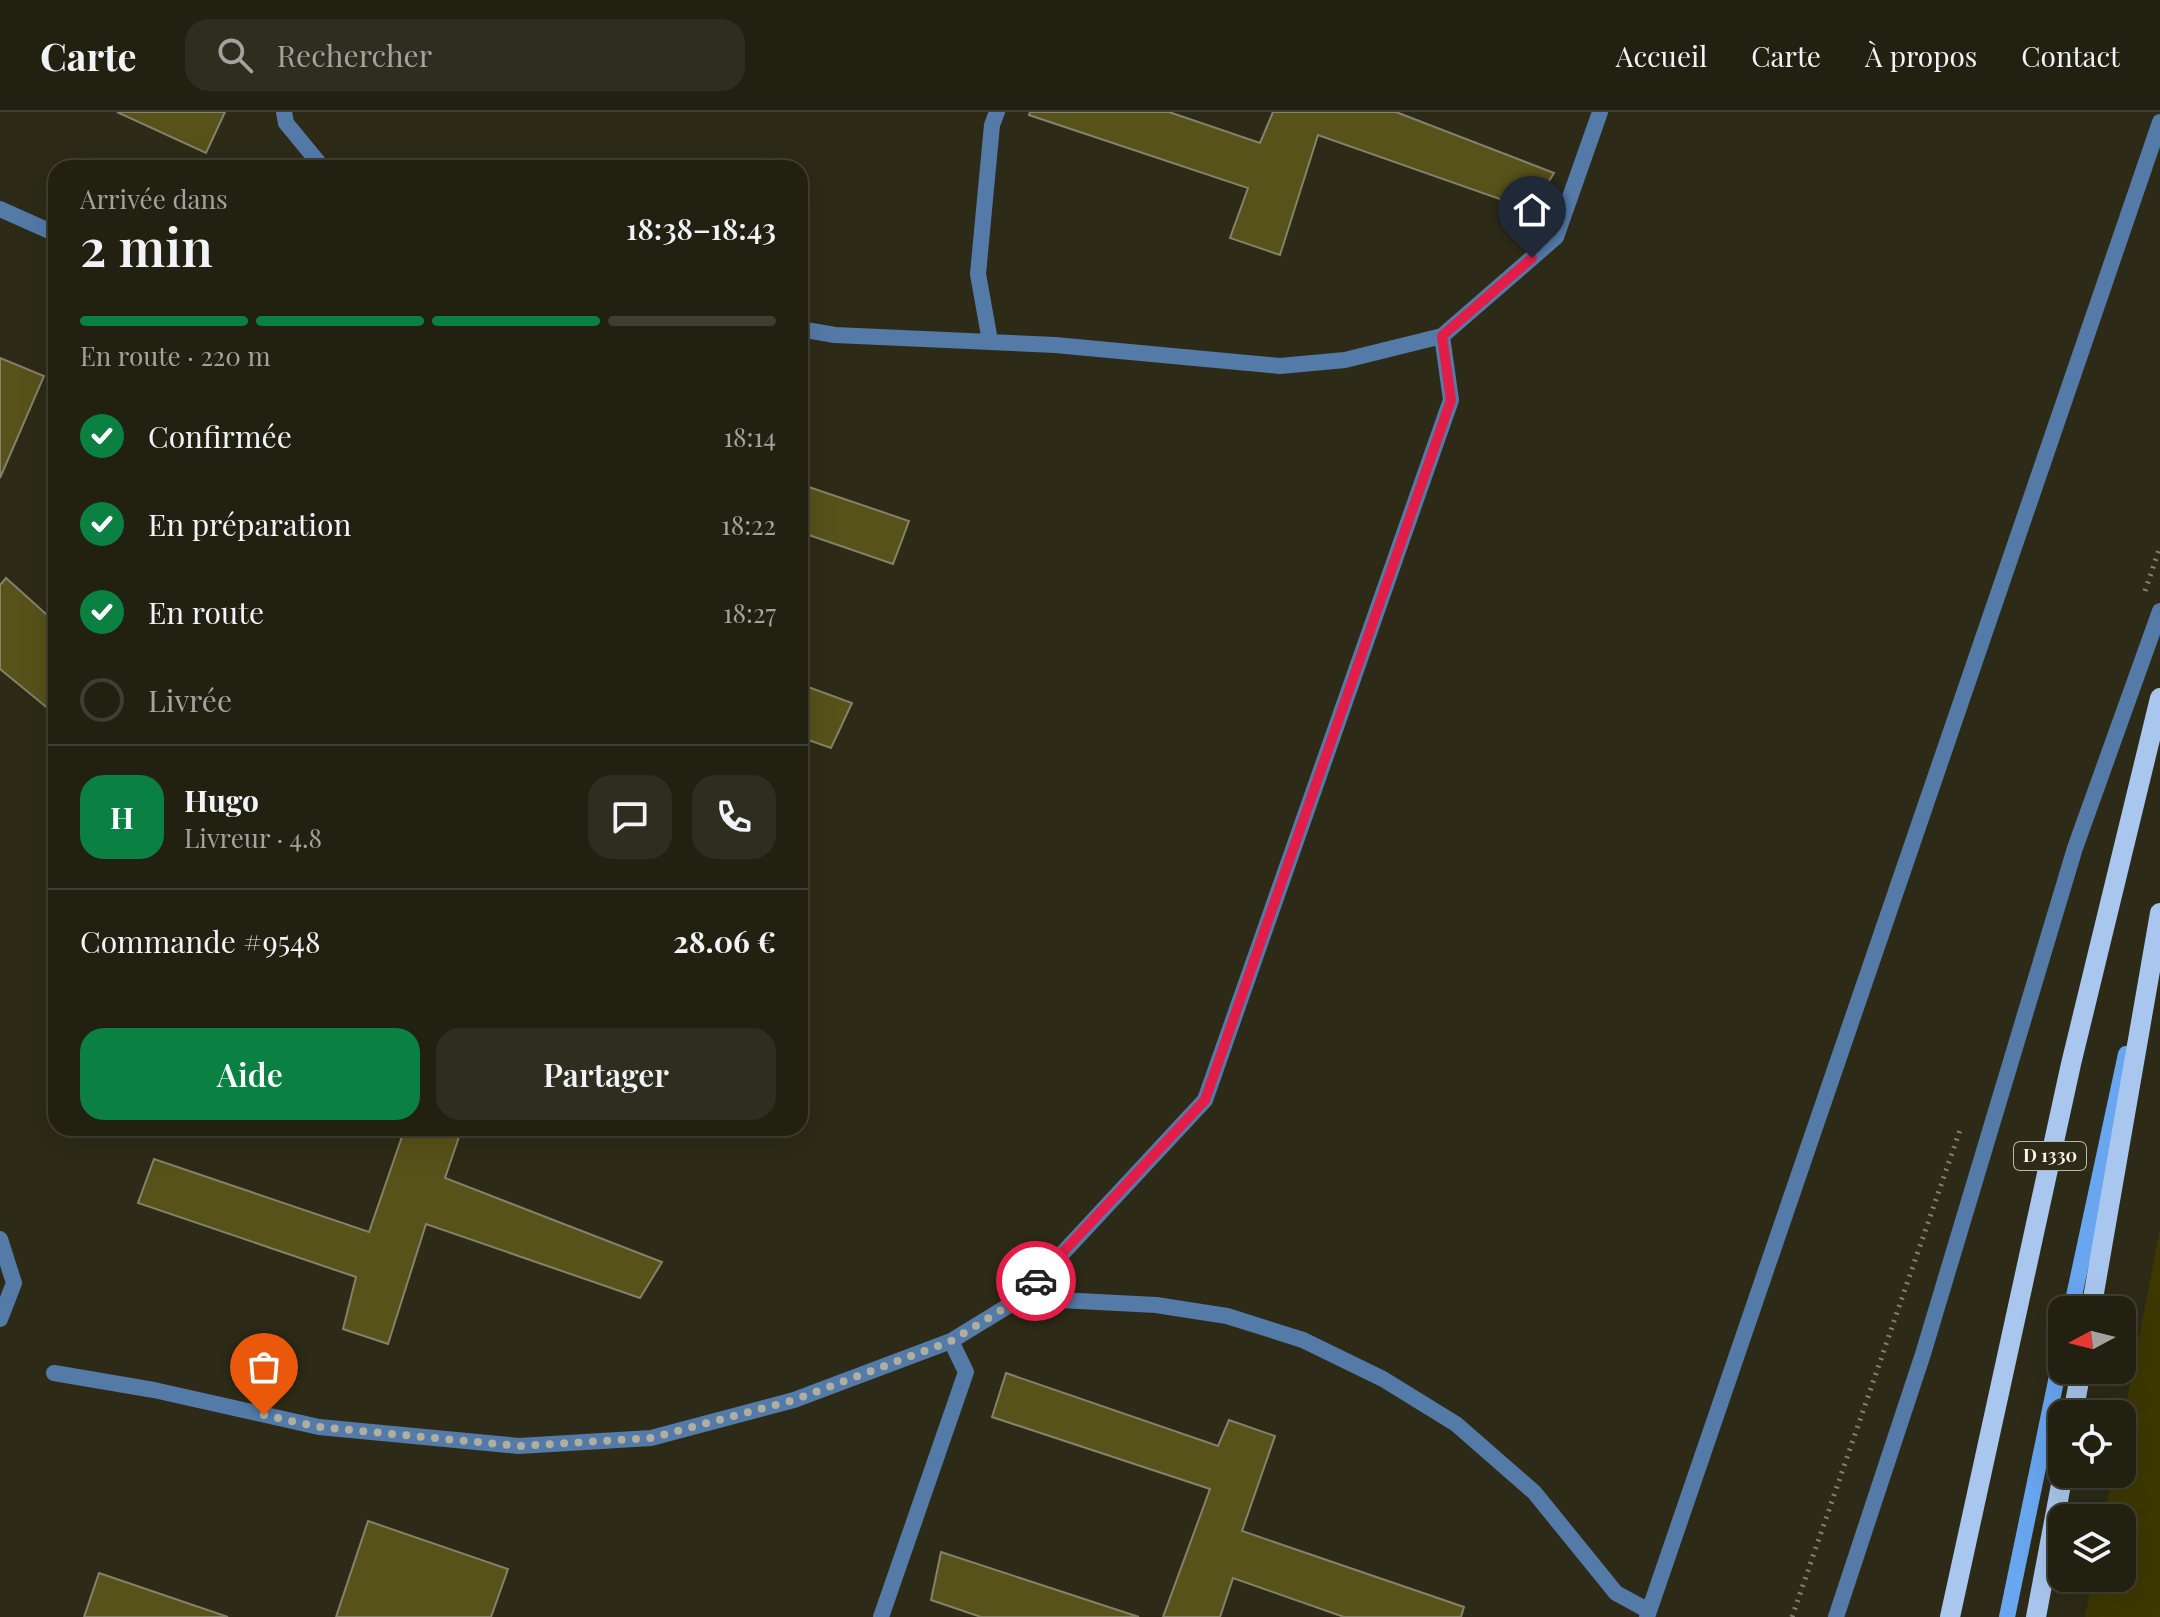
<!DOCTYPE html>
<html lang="fr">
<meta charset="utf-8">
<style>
:root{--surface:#222011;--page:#2e2d1f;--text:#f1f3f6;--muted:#a2a39f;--line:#3f3e31;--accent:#0b8043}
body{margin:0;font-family:"Playfair Display",serif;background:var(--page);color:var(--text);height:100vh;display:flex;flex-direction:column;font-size:30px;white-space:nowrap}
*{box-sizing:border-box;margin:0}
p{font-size:26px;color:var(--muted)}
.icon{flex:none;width:44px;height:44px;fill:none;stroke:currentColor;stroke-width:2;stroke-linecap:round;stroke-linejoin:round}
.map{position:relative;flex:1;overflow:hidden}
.side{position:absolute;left:48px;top:48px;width:760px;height:976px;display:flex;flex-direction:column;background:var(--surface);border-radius:24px;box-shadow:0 8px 32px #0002,0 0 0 2px var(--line)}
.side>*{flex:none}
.needle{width:52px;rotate:263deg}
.tools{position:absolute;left:2048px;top:1184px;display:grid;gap:16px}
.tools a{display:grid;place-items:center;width:88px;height:88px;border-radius:16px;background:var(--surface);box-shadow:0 8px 32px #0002,0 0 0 2px var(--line);font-size:40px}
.pin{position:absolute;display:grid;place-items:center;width:68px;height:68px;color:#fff;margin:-82px -34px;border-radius:50% 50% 50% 0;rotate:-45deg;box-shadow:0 0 8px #0007}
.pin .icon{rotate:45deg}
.courier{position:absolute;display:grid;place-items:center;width:80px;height:80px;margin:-40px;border:6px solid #e11d48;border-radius:50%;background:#fff;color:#222;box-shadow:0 2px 10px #0007}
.overview em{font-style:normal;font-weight:600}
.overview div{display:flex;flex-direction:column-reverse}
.overview{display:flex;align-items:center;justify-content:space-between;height:136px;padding:0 32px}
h1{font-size:52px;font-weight:600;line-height:60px}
.bar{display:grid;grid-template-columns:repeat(4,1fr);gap:12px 8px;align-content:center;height:96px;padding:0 32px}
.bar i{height:10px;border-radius:6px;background:var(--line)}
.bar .active{background:var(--accent)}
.bar p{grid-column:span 4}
.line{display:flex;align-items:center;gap:20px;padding:0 32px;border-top:2px solid var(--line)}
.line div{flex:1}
.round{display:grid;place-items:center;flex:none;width:84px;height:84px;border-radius:24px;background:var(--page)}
ol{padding:0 32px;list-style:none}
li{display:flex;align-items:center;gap:24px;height:88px}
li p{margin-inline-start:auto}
li .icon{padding:8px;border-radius:50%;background:var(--accent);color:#fff;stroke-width:4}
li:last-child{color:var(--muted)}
li i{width:44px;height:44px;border:4px solid var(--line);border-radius:50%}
.cta{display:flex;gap:16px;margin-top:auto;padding:16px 32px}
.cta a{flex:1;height:92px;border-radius:24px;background:var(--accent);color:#fff;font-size:32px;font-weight:600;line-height:92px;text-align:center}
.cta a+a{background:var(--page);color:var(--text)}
header{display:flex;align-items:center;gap:48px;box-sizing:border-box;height:112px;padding:0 40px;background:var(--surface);border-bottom:2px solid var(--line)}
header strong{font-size:38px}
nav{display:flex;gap:44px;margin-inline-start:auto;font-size:28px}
.search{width:560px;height:72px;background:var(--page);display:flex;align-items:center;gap:20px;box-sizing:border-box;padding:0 28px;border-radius:24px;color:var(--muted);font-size:30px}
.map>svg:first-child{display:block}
.green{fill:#3d3800}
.building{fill:#575219;stroke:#84826a;stroke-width:2}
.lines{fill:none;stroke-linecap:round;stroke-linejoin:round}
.path{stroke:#82806f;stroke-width:5;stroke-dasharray:2 6;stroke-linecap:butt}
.lane{stroke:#547aa8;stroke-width:16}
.street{stroke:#547aa8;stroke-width:16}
.secondary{stroke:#68a6f0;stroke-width:16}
.primary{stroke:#a9c7ee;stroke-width:20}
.done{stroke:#afae9f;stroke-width:8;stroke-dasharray:0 14.4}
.route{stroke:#e11d48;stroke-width:10}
.labels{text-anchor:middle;stroke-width:7;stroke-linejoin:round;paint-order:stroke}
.shield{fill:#2d2b17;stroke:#b9b8a9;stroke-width:2}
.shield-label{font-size:18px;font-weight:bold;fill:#f5f5e8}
</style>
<header>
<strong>Carte</strong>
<div class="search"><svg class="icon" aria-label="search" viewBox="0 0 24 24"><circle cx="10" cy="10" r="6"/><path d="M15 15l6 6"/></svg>Rechercher</div>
<nav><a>Accueil</a><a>Carte</a><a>À propos</a><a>Contact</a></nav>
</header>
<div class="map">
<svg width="2160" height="1505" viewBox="0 0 2160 1505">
<rect width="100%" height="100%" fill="#2d2b17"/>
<path class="green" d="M 2160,1117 L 2160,1505 L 2085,1505 L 2093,1466 L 2122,1466 L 2122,1406 L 2104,1406 L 2113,1362 L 2122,1362 L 2122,1314 Z"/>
<path class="building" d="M 117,0 L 225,0 L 206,41 Z
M 1030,0 L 1169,0 L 1260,31 L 1273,0 L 1396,0 L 1554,61 L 1531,98 L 1318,23 L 1280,143 L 1230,126 L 1248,76 L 1029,3 Z
M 0,246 L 44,264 L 0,366 Z
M 800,372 L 909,409 L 893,452 L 800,420 Z
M 6,466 L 56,511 L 56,603 L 0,557 L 0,473 Z
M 800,572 L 852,591 L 831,636 L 800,625 Z
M 405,1016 L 462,1016 L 445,1066 L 662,1150 L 640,1186 L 426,1112 L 388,1232 L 343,1217 L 356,1165 L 138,1091 L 154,1047 L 369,1120 Z
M 1006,1261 L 1218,1334 L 1229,1308 L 1275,1324 L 1242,1419 L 1464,1495 L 1461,1505 L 1344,1505 L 1233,1466 L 1220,1505 L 1163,1505 L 1210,1377 L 992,1305 Z
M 368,1409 L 508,1457 L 491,1505 L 336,1505 Z
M 941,1440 L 1139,1505 L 981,1505 L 931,1488 Z
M 99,1461 L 228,1505 L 84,1505 Z"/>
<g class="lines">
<path class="path" d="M 2145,479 L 2160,435
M 1792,1505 L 1960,1018"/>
<path class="lane" d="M 284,0 L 286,11 L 323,56
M 0,97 L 56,122
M 800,217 L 835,223 L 1055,233 L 1280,254 L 1345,248 L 1442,224 L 1556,125 L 1600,0
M 990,229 L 978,162 L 992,13 L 997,0
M 0,1127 L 14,1171 L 0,1207
M 1021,1186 L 1156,1193 L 1227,1204 L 1303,1228 L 1383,1267 L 1456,1312 L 1534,1380 L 1616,1481 L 1649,1499
M 54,1261 L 154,1278 L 319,1315 L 519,1334 L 651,1326 L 794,1288 L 951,1229 L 1021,1186 L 1205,988 L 1451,288 L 1442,224
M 881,1505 L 966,1260 L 951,1229
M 1647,1505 L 2160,10"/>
<path class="street" d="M 1836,1505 L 1923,1242 L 2075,736 L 2160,499"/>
<path class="secondary" d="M 2071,1198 L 2126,942
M 2007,1505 L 2062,1240"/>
<path class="primary" d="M 2091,1198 L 2160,801
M 2073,1302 L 2081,1258
M 1950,1505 L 2071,952 L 2160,586
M 2036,1505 L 2063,1362"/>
</g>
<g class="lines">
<path class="done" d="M 264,1303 L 319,1315 L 519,1334 L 651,1326 L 794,1288 L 951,1229 L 1021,1186 L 1036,1169"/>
<path class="route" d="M 1036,1169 L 1205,988 L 1451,288 L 1442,224 L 1532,146"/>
</g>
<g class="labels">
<rect class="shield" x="2014" y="1030" width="72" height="28" rx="6"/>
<g class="shield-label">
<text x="2050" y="1050">D 1330</text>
</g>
</g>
</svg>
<div class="tools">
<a><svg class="needle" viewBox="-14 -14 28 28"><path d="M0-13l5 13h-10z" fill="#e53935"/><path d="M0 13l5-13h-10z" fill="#a2a39f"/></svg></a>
<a><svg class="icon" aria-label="locate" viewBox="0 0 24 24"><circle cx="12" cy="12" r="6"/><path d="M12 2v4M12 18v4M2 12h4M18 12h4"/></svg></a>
<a><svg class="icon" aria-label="layers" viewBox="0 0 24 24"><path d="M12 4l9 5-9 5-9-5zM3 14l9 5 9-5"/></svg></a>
</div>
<div class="pin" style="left:264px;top:1303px;background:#ea580c"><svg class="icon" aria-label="bag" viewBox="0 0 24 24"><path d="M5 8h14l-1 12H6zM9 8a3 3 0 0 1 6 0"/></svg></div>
<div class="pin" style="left:1532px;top:146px;background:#1f2937"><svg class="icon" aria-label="home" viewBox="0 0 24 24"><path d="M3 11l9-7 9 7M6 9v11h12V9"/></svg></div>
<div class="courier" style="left:1036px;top:1169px"><svg class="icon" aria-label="car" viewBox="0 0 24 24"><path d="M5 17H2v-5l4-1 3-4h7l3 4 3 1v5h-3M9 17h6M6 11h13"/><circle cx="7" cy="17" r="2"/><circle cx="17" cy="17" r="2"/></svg></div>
<section class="side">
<div class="overview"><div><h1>2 min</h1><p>Arrivée dans</p></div><em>18:38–18:43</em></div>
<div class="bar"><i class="active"></i><i class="active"></i><i class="active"></i><i></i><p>En route · 220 m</p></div>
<ol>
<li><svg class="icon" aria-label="check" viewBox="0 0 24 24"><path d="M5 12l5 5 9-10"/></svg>Confirmée<p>18:14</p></li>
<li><svg class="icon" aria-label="check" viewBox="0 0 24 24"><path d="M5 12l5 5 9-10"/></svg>En préparation<p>18:22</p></li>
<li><svg class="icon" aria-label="check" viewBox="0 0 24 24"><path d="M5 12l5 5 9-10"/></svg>En route<p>18:27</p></li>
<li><i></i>Livrée</li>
</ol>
<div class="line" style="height:144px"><b class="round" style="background:var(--accent);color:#fff">H</b><div><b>Hugo</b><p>Livreur · 4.8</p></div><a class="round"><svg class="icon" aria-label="chat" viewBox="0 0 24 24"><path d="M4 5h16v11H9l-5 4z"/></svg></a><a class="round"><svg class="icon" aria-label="phone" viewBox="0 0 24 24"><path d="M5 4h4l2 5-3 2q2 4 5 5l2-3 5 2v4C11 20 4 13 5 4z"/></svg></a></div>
<div class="line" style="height:104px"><div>Commande #9548</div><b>28.06 €</b></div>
<div class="cta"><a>Aide</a><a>Partager</a></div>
</section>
</div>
